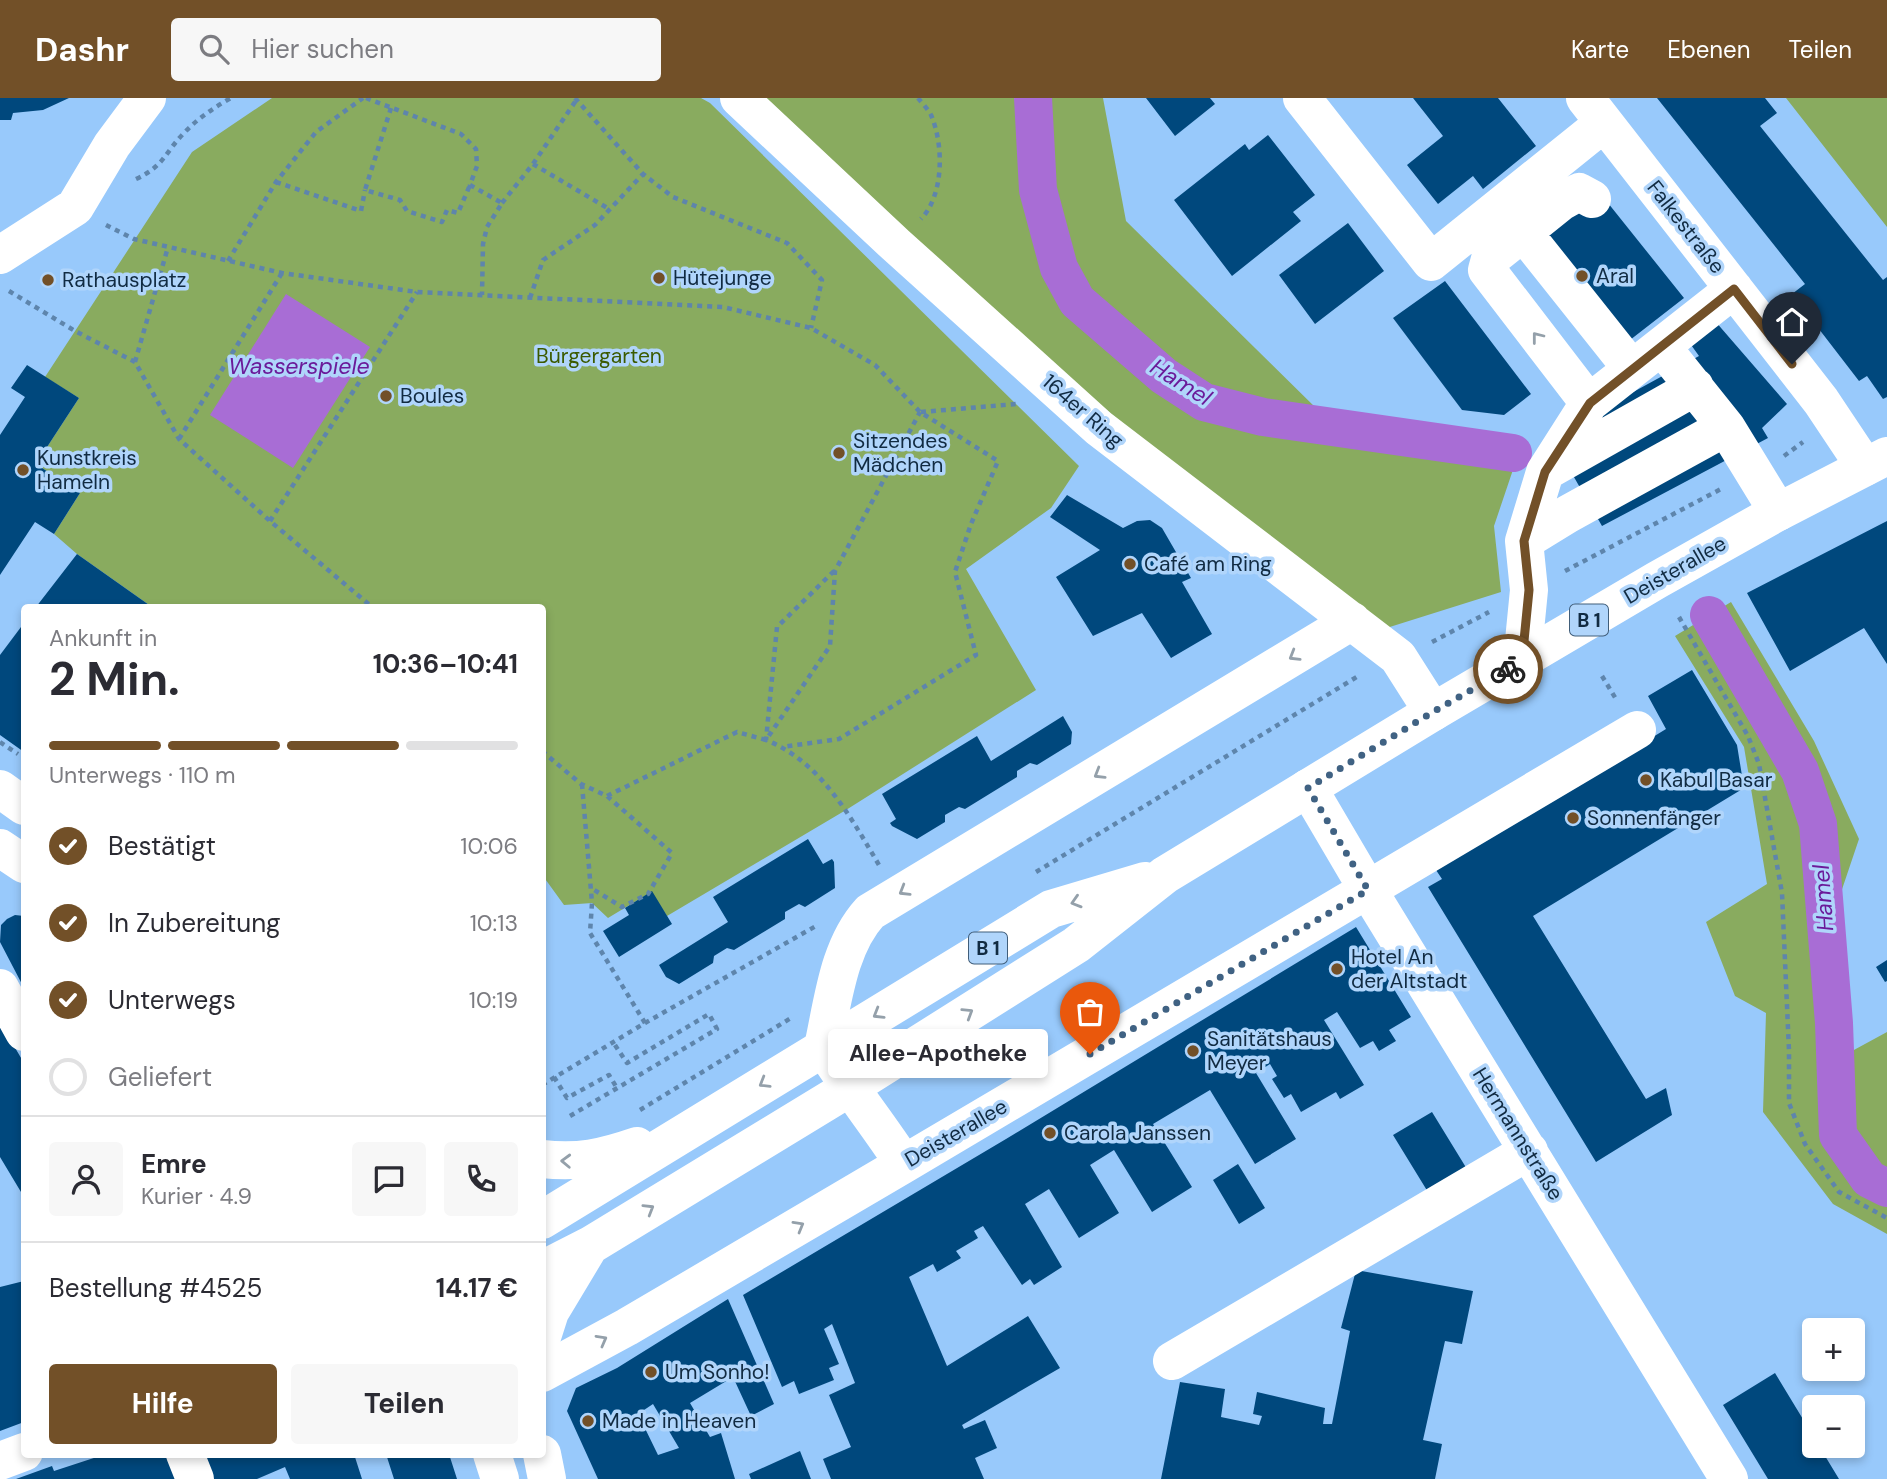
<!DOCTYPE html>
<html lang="de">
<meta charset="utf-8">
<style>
:root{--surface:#fff;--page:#f7f7f7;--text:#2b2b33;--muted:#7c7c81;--line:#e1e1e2;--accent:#725028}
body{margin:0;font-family:"DM Sans",sans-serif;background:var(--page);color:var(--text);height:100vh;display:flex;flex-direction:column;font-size:26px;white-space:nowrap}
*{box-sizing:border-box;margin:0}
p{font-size:23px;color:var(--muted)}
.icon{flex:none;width:38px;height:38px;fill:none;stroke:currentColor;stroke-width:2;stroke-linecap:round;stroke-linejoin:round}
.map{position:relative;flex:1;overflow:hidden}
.panel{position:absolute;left:21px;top:506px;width:525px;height:854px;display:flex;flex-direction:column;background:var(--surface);border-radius:7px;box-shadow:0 4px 10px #0003}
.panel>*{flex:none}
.buttons{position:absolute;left:1802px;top:1220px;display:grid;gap:14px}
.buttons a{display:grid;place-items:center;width:63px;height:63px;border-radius:7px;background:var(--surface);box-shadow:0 4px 10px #0003;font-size:35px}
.pin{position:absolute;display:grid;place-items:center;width:60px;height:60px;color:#fff;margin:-72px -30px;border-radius:50% 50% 50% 0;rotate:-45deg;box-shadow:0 0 7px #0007}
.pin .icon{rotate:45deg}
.courier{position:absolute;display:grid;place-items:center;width:70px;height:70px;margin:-35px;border:5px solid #725028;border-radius:50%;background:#fff;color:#222;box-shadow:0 2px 9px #0007}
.bubble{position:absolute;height:49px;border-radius:7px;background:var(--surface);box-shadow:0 4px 10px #0003;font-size:23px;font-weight:700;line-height:49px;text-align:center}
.summary em{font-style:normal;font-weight:700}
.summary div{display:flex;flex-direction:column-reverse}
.summary{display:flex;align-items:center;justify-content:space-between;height:119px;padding:0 28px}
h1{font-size:46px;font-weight:700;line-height:52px}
.bar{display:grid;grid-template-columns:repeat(4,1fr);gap:10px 7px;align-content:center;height:84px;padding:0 28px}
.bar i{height:9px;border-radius:5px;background:var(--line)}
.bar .active{background:var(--accent)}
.bar p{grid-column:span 4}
.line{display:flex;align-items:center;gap:18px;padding:0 28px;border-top:2px solid var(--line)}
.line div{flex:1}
.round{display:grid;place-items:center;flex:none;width:74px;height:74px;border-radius:7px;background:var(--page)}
ol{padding:0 28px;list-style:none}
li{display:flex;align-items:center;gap:21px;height:77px}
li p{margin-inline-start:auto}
li .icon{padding:7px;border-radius:50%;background:var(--accent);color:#fff;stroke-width:4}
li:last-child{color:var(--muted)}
li i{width:38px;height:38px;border:4px solid var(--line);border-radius:50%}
.action{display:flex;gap:14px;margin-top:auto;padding:14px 28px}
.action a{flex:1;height:80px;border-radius:7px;background:var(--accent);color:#fff;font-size:28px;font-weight:700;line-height:80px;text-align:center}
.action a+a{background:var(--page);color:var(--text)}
header{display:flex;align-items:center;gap:42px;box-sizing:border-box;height:98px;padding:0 35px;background:var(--accent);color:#fff}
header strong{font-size:33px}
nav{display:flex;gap:38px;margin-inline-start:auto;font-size:24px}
.search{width:490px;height:63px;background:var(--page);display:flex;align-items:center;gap:18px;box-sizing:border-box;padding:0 24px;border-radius:7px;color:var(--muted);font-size:26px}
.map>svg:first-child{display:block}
.green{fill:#89ab5f}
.water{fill:#a86dd5}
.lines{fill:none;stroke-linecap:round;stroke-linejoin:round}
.canal{stroke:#a86dd5;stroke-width:38}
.building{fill:#00487d;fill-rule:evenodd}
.path{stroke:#5e85ac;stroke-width:4.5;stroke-dasharray:5 5;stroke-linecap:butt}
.minor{stroke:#fff;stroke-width:38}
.major{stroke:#fff;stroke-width:38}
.oneway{stroke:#94a0aa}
.done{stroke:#406283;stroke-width:7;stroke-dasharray:0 12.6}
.route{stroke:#725028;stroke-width:9}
.poi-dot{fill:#725028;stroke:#b0d5fb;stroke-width:2.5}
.labels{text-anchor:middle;stroke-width:7;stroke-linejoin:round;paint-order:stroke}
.shield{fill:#b0d5fb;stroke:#415e7a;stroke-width:2}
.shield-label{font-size:19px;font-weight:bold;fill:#112b42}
.street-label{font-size:21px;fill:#112b42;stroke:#b0d5fb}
.poi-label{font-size:21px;fill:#112b42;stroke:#b0d5fb;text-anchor:start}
.park-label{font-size:21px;fill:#3b5a00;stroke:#b0d5fb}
.water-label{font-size:23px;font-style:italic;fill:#6b1b9a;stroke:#b0d5fb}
</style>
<header>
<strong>Dashr</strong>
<div class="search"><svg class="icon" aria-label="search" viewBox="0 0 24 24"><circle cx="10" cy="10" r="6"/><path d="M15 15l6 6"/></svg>Hier suchen</div>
<nav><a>Karte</a><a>Ebenen</a><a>Teilen</a></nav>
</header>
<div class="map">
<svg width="1887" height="1381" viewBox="0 0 1887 1381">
<rect width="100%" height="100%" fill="#98c9fb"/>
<path class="green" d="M 272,0 L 701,0 L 710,5 L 1079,368 L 1051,410 L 966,471 L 1036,592 L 846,712 L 667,818 L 651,794 L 608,820 L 592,805 L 564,807 L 543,778 L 542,509 L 152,509 L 77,456 L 54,436 L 80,395 L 36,366 L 79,300 L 45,279 L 192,54 Z
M 756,0 L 1103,0 L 1126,123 L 1320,314 L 1521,348 L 1494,428 L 1501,494 L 1377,533 L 1088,297 Z
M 1786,0 L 1887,0 L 1887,129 Z
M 1731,504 L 1814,643 L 1859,741 L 1833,818 L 1830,965 L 1887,934 L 1887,1136 L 1833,1106 L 1763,1014 L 1766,915 L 1735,898 L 1706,824 L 1767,786 L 1744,649 L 1675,538 Z"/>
<path class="water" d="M 286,196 L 370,249 L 293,370 L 210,317 Z"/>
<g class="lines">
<path class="canal" d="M 1033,0 L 1038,92 L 1059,170 L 1077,203 L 1164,278 L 1204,304 L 1263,319 L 1513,355
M 1709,517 L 1800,673 L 1818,726 L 1834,925 L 1838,1037 L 1869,1081 L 1887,1090"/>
</g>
<path class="building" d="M 0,0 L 69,0 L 43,12 L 13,15 L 11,22 L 0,22 Z
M 1146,0 L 1210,0 L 1215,6 L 1175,38 Z
M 1413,0 L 1498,0 L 1536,48 L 1483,91 L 1473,78 L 1438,106 L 1407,67 L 1443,38 Z
M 1657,0 L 1765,0 L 1777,15 L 1760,28 L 1883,182 L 1887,179 L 1887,299 L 1883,301 L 1867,278 L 1859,283 L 1792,196 L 1805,186 Z
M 1268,37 L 1315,97 L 1293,114 L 1301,123 L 1232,178 L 1174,102 L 1245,46 L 1249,52 Z
M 1600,95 L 1684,200 L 1630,242 L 1547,137 Z
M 1348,125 L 1384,173 L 1315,226 L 1279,177 Z
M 1445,183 L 1531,296 L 1504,317 L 1462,312 L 1393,220 Z
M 1715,223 L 1787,306 L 1762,330 L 1768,340 L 1602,428 L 1551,339 L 1699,258 L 1689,244 Z
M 27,267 L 79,300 L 36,366 L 80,395 L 54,436 L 35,424 L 0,477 L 0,337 L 25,299 L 11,290 Z
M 1067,397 L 1123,430 L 1137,423 L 1150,422 L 1162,430 L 1191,480 L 1182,484 L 1212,536 L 1171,560 L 1142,515 L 1093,538 L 1056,479 L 1100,452 L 1050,419 Z
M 1887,423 L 1887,566 L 1864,530 L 1790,573 L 1747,495 Z
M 77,456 L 152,509 L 36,509 Z
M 24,525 L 24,654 L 0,637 L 0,557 Z
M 1692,572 L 1737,647 L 1744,690 L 1533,818 L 1646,1001 L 1666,990 L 1672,1017 L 1596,1064 L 1428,789 L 1442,781 L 1436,772 L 1666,631 L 1648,598 Z
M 1063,618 L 1072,634 L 1071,646 L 1037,667 L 1030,665 L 1017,673 L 1017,679 L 965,711 L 959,709 L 945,717 L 945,724 L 917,741 L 892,728 L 890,725 L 896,721 L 882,696 L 977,638 L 991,663 Z
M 808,741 L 823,766 L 832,761 L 834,764 L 835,790 L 805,809 L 799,806 L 785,814 L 785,821 L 734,852 L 727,850 L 714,858 L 713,865 L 679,886 L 666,879 L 659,867 L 728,824 L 713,799 Z
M 652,793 L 672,826 L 619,859 L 603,833 L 629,817 L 625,810 Z
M 15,817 L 24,818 L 24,890 L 0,844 L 1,827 L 7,821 Z
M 1356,829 L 1411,919 L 1389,932 L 1396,943 L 1379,953 L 1373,943 L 1360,950 L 1337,914 L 1324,922 L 1364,987 L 1340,1001 L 1336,994 L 1301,1014 L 1291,996 L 1284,1000 L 1272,981 L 1277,978 L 1270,966 L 1256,975 L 1296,1041 L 1255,1066 L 1210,992 L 1153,1026 L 1192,1089 L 1152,1114 L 1114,1052 L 1090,1067 L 1119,1115 L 1079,1140 L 1049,1091 L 1025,1106 L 1062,1169 L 1034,1187 L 1030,1181 L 1022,1187 L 983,1128 L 974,1133 L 978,1140 L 956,1153 L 961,1160 L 937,1174 L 933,1166 L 909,1179 L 947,1268 L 1028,1218 L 1060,1270 L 962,1327 L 964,1331 L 985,1322 L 997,1350 L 975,1360 L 984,1381 L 831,1381 L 823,1361 L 851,1349 L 829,1297 L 855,1285 L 832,1226 L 824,1231 L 839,1266 L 829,1270 L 834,1282 L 799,1296 L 794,1283 L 782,1289 L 743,1197 L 1006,1041 Z
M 1887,862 L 1887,883 L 1885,884 L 1876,869 Z
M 0,924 L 24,965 L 24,1099 L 0,1059 Z
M 1432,1014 L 1470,1076 L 1431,1099 L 1393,1037 Z
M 1238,1066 L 1265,1110 L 1239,1126 L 1213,1082 Z
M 1356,1172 L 1473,1193 L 1462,1246 L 1445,1243 L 1423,1342 L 1442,1346 L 1435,1381 L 1161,1381 L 1180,1284 L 1225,1291 L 1221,1319 L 1259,1327 L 1262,1318 L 1253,1316 L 1257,1294 L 1325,1310 L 1323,1326 L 1332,1326 L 1350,1233 L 1341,1230 Z
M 24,1183 L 24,1324 L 0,1333 L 0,1189 Z
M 728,1201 L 774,1306 L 751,1318 L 733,1279 L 690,1305 L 710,1339 L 721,1335 L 735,1381 L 598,1381 L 567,1313 L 576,1290 L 617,1270 ZM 653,1306 L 679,1350 L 658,1357 L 638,1316 Z
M 1775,1275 L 1815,1341 L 1815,1348 L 1819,1348 L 1839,1381 L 1768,1381 L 1723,1307 Z
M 800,1353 L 811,1381 L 751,1381 L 749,1376 Z
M 106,1356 L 176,1356 L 185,1381 L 16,1381 L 52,1368 L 54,1373 Z
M 195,1356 L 354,1356 L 362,1381 L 290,1381 L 285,1369 L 257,1381 L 204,1381 Z
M 386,1356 L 449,1356 L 457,1381 L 394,1381 Z"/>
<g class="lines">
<path class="path" d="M 366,0 L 461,36 L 476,51 L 477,68 L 470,87 L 502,105 L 487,129 L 483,146 L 482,197
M 575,0 L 643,76 L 673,99 L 787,145 L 822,182 L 811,230
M 918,0 C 922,5 928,11 931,17 C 944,47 944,97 921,121
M 391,10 L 365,92 L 400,102 L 407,113 L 442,124 L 447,112 L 458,115 L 470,87
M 533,66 L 609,111
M 136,81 C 164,68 164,56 183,36 C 197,21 213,10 231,0
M 276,84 L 361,113 L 365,92
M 502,105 L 533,66 L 577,1
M 106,127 L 134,141 L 282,175 L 417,194 L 723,209 L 811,230 L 875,267 L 920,314 L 998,363 L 971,426 L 955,474 L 976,557 L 839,641 L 782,649
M 228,163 L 276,84 L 316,34 L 363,0
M 9,193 L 75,233 L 135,264 L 179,341 L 270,423 L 372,509
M 530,200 L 543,162 L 595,127 L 643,76
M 135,264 L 168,149
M 921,314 L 1016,306
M 179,341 L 282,175
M 1784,358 L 1803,344
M 270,423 L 417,194
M 834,473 L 777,529 L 766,642 C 821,664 850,718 879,767
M 1565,473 L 1721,391
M 1679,519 L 1748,638 L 1759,666 L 1782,795 L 1789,953 L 1789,1005 L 1805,1046 L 1839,1094 L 1887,1120
M 1432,544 L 1489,514
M 1602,578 L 1616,601
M 0,644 L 18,656
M 542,653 L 581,686 L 607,698 L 672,755 L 648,796 L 622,809 L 591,790
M 582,686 L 592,805 L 590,835 L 645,925
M 607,698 L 737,634 L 766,642 L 830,548 L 835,473 L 920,314
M 1036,774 L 1360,577
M 554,979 L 567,1000 L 609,977 L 617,990
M 542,987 L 645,925 L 816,828
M 640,1012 L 791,920
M 570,1018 L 717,931 L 709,916 L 627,965 L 613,944"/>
<path class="minor" d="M 739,0 L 896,147 L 1099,330 L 1398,559 L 1433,614
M 1302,0 L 1431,164 L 1604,25
M 1585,0 L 1821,303 L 1865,369
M 1523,134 L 1632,271
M 0,157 L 75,109 L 112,47 L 147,0
M 1662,249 L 1726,329 L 1778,414
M 1589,305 L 1487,172 L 1490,161 L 1561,104 L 1579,94 L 1592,101
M 1550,371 L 1695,289
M 1524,443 L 1568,416 L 1726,329
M 1522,563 L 1529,492 L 1524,443 L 1545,374 L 1589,305 L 1734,191
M 1308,690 L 1368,792 L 1729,1381
M 0,890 L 24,934
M 904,1066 C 878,1026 848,989 823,949 C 833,904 838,849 870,814 L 1352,523
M 1172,1263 L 1529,1053
M 542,1275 L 627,1229 L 904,1066 L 1637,632
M 185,1356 L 195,1381
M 0,1363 L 24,1354"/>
<path class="major" d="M 0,691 L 24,708
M 0,750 L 24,766
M 542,1061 C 579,1065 602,1060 637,1048
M 542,1122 L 1051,811 L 1145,783
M 542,1172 L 591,1147 L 849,990 L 1076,847 L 1165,777 L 1433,614 L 1657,482 L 1778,414 L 1887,358
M 542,1239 L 550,1214 L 589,1149
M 492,1356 L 500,1381
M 542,1356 L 547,1381"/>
</g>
<defs><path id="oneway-chevron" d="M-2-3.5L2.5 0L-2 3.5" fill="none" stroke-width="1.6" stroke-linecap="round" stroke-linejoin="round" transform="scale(1.75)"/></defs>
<g class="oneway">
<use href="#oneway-chevron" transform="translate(1537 239) rotate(-128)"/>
<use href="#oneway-chevron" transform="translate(1294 558) rotate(149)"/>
<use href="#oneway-chevron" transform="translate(1099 676) rotate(149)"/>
<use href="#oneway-chevron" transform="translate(904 793) rotate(149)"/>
<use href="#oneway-chevron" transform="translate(1076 804) rotate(163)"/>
<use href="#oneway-chevron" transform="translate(968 915) rotate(-32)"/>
<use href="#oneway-chevron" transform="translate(878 916) rotate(149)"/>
<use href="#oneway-chevron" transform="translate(764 985) rotate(149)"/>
<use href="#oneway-chevron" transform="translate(566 1063) rotate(-178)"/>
<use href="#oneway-chevron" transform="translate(649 1111) rotate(-31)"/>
<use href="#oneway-chevron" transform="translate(799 1128) rotate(-30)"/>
<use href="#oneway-chevron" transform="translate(602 1242) rotate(-29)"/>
</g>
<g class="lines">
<path class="done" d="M 1090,956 L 1368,792 L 1308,690 L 1433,614 L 1508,571"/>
<path class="route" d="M 1508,571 L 1522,563 L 1529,492 L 1524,443 L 1545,374 L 1590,305 L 1734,191 L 1792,266"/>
</g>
<g class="poi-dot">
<circle cx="1582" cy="178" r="7"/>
<circle cx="659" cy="180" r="7"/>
<circle cx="48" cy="182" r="7"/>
<circle cx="386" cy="298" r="7"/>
<circle cx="839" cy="355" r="7"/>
<circle cx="23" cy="372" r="7"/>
<circle cx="1130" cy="466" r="7"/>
<circle cx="1646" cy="682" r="7"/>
<circle cx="1573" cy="720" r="7"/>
<circle cx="1337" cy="871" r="7"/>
<circle cx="1193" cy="953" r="7"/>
<circle cx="1050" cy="1035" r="7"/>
<circle cx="651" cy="1274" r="7"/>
<circle cx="588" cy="1323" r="7"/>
</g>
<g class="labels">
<g class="shield">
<rect x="1570" y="506.5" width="38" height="31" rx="5"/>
<rect x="969" y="834.5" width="38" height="31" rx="5"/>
</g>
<g class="shield-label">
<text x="1589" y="529">B 1</text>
<text x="988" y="857">B 1</text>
</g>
<g class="street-label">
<text transform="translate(1686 129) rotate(52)" y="7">Falkestraße</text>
<text transform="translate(1083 313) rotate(41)" y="7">164er Ring</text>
<text transform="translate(1675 472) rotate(-30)" y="7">Deisterallee</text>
<text transform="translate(956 1035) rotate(-30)" y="7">Deisterallee</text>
<text transform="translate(1518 1036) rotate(58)" y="7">Hermannstraße</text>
</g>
<g class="poi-label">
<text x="1596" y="185">Aral</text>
<text x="673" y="187">Hütejunge</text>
<text x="62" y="189">Rathausplatz</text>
<text x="400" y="305">Boules</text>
<text x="853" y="350">Sitzendes<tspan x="853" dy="24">Mädchen</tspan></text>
<text x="37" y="367">Kunstkreis<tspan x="37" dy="24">Hameln</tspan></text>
<text x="1144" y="473">Café am Ring</text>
<text x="1660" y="689">Kabul Basar</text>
<text x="1587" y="727">Sonnenfänger</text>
<text x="1351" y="866">Hotel An<tspan x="1351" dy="24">der Altstadt</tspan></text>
<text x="1207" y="948">Sanitätshaus<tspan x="1207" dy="24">Meyer</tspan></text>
<text x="1064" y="1042">Carola Janssen</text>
<text x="665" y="1281">Um Sonho!</text>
<text x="602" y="1330">Made in Heaven</text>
</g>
<g class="park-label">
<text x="599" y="265">Bürgergarten</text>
</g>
<g class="water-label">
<text x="299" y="276">Wasserspiele</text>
<text transform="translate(1181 284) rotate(32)" y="8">Hamel</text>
<text transform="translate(1823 800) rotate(-94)" y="8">Hamel</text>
</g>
</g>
</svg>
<div class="buttons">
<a>+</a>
<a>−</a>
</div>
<div class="pin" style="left:1090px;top:956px;background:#ea580c"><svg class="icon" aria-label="bag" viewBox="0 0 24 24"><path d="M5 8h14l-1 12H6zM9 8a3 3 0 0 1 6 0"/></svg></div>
<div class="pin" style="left:1792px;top:266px;background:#1f2937"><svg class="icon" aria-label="home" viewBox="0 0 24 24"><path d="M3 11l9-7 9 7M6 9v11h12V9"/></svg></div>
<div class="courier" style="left:1508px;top:571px"><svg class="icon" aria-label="bike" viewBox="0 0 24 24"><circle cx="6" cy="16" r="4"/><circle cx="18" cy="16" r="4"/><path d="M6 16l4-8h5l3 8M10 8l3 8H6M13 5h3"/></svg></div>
<div class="bubble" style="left:828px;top:931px;width:220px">Allee-Apotheke</div>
<section class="panel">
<div class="summary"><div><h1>2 Min.</h1><p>Ankunft in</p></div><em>10:36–10:41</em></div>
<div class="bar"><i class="active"></i><i class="active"></i><i class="active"></i><i></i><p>Unterwegs · 110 m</p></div>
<ol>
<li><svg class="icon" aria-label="check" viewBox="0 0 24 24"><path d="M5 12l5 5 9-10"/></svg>Bestätigt<p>10:06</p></li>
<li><svg class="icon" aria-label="check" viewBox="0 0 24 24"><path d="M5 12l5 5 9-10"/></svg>In Zubereitung<p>10:13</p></li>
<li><svg class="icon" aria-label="check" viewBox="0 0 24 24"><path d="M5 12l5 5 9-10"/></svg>Unterwegs<p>10:19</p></li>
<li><i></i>Geliefert</li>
</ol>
<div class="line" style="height:126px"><a class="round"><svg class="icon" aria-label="person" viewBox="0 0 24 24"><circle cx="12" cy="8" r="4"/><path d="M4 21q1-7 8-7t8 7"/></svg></a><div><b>Emre</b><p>Kurier · 4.9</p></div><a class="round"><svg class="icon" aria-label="chat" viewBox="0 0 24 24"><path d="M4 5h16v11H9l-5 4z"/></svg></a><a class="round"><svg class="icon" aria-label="phone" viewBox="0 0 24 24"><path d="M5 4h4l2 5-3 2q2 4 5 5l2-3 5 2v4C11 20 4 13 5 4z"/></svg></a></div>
<div class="line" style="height:91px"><div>Bestellung #4525</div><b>14.17 €</b></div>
<div class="action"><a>Hilfe</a><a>Teilen</a></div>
</section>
</div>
